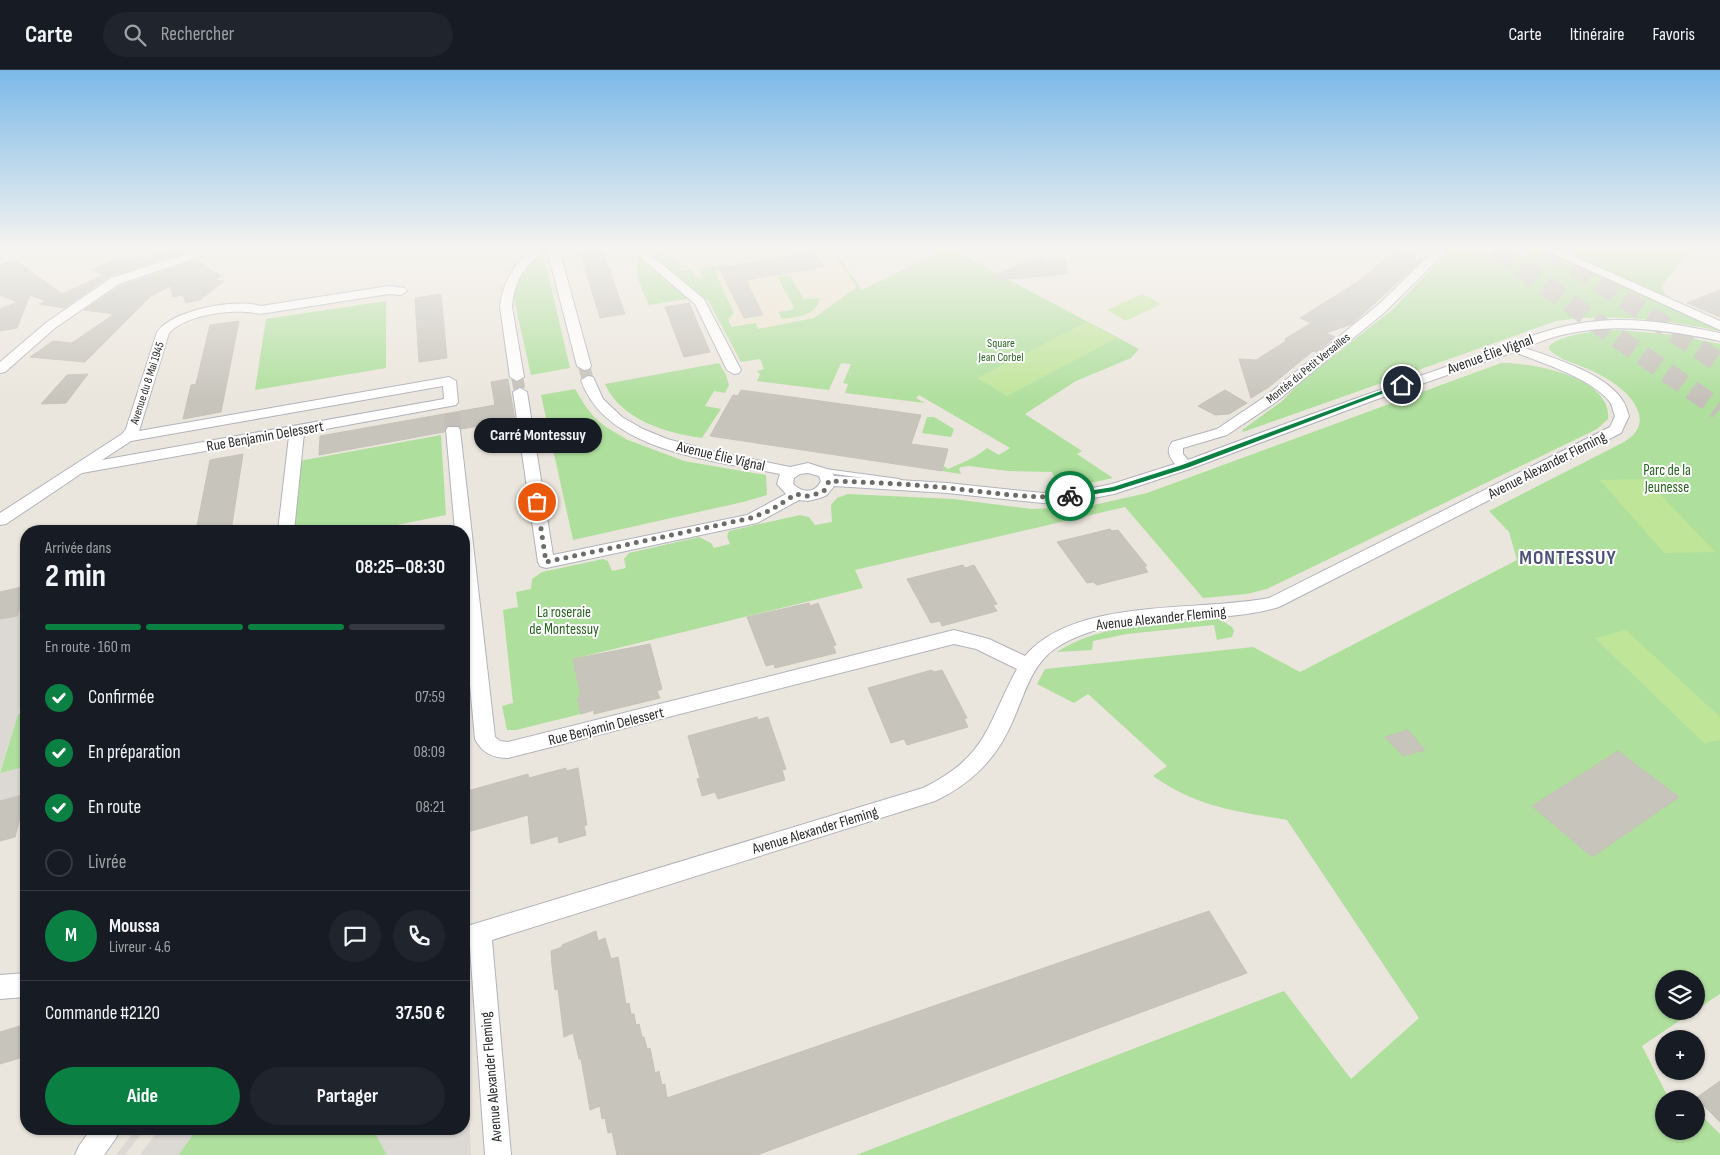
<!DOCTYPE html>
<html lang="fr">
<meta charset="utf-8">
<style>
:root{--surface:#171b24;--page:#20242c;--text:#f1f3f6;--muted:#9ea1a6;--line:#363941;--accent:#0b8043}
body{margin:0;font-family:"Sofia Sans Condensed",sans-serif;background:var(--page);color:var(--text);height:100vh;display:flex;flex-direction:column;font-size:19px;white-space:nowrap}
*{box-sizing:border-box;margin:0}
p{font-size:16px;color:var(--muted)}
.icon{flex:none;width:28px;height:28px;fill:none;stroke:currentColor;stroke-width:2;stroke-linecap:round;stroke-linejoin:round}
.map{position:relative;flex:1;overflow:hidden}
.details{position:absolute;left:20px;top:455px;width:450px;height:610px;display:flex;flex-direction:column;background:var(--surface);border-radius:20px;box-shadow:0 1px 4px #0004}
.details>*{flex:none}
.fabs{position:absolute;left:1655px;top:900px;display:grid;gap:10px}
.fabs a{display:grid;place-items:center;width:50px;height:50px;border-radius:50%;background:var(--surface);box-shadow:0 1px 4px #0004;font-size:25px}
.pin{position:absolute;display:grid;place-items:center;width:42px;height:42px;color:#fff;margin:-21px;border:2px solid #fff;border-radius:50%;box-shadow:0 1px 5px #0007}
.courier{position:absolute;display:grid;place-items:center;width:50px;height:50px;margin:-25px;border:4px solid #0b8043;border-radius:50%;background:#fff;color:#222;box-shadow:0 1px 6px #0007}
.bubble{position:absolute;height:35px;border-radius:18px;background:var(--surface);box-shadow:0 1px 4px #0004;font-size:16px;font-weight:700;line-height:35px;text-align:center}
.overview em{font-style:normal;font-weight:700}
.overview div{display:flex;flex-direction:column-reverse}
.overview{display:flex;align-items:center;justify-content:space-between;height:85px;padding:0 25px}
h1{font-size:32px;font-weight:700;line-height:38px}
.bar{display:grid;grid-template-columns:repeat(4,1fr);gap:8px 5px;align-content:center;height:60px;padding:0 25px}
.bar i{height:6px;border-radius:4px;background:var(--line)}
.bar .selected{background:var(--accent)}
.bar p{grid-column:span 4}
.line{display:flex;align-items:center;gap:12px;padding:0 25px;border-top:1px solid var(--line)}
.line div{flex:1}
.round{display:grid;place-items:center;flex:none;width:52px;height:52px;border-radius:26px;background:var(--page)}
ol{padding:0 25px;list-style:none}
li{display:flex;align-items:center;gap:15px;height:55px}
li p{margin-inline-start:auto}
li .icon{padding:5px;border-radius:50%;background:var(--accent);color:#fff;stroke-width:4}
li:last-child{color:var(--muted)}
li i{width:28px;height:28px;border:2px solid var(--line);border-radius:50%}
.cta{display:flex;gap:10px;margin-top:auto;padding:10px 25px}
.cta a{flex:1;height:58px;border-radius:30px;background:var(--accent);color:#fff;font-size:20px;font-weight:700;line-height:58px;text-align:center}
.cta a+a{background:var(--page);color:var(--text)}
header{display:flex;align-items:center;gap:30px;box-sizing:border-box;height:70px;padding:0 25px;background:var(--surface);border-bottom:1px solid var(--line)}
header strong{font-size:24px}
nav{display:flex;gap:28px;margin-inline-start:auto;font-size:18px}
.search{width:350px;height:45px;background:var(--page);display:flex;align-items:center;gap:12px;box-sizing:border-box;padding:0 18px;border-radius:28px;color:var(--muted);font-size:19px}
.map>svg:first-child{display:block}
.education{fill:#ece4ce}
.green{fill:#afdf9d}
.pitch{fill:#bfe599}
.plaza{fill:#dcd9d4}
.building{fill:#c7c4bc;stroke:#c7c2b7}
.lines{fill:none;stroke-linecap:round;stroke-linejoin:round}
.street-tunnel-far1{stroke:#c4c0b9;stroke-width:12;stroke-dasharray:12 6;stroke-linecap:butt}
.street-tunnel{stroke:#c4c0b9;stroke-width:16;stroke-dasharray:16 8;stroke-linecap:butt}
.highway-tunnel-far1{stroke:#c4c0b9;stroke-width:20;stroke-dasharray:20 10;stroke-linecap:butt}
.highway-tunnel{stroke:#c4c0b9;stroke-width:24;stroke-dasharray:24 12;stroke-linecap:butt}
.lane-casing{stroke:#b1b2bd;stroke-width:2}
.street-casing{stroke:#b1b2bd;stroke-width:2}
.lane{fill:#fff;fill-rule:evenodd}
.street{fill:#fff;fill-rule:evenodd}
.route{fill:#0b8043}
.done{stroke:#6e6c69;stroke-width:5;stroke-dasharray:0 9}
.labels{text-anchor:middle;stroke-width:4;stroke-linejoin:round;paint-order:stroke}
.far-park-label{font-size:12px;fill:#28631f;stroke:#fff}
.far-street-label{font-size:12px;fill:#2a2a2a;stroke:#fff}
.street-label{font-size:15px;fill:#2a2a2a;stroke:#fff}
.park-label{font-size:15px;fill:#28631f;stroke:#fff}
.district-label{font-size:20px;font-weight:bold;letter-spacing:1px;fill:#4d5278;stroke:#fff}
</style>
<header>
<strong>Carte</strong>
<div class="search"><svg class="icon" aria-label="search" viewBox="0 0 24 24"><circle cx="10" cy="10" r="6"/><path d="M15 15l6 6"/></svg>Rechercher</div>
<nav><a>Carte</a><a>Itinéraire</a><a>Favoris</a></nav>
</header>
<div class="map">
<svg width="1720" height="1085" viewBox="0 0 1720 1085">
<rect width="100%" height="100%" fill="#ebe6dd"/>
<path class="education" d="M 643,179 L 833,179 L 862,220 L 853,241 L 733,274 L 703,207 L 680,211 Z"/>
<path class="green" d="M 636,179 L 664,179 L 668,187 L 674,186 L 682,201 L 692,200 L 696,208 L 703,207 L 699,199 L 726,194 L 727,197 L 714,200 L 733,241 L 734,243 L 728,249 L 731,257 L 756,253 L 758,259 L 814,248 L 857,217 L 830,179 L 833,179 L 862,220 L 946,179 L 951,179 L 1139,279 L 1131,288 L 1076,311 L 1025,344 L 1082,381 L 1077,384 L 1113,408 C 1097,411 1057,425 1052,402 L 1008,401 L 969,396 L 961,397 L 959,399 L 961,404 L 942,401 L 944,396 L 948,399 C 962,393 975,388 987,378 L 999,385 L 1010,378 L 919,325 L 916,328 L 925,333 L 845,323 L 848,314 L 843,313 L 851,294 L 841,293 L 829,320 L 757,311 L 760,304 L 757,301 L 764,299 L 760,289 L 741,292 L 708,230 L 704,231 L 699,227 L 649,235 L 638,210 Z
M 1451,179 L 1477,179 L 1493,190 L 1549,181 L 1720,258 L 1720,261 C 1666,250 1612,243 1556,251 L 1243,362 L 1242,360 L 1281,332 L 1303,310 L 1392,240 Z
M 1558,179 L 1690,179 L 1661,217 L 1664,223 L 1678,234 Z
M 543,183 L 570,298 L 531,305 L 513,224 L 521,207 L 539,184 Z
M 790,205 L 804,229 L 820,228 C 817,246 796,247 782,249 L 778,242 L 792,240 L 794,237 L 777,207 Z
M 386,231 L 386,298 L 255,320 L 266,249 Z
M 1617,260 L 1675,265 L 1720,274 L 1720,924 L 1696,940 L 1696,909 L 1664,909 L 1664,941 L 1694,941 L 1642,976 L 1668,1027 L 1677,1020 L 1685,1029 L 1664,1029 L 1664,1061 L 1696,1061 L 1696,1040 L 1720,1064 L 1720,1085 L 856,1085 L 1284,921 L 1351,1009 L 1419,948 L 1287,750 C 1235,741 1197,737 1153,706 L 1167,696 L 1088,624 L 1074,633 L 1037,614 L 1045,599 L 1253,577 L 1300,602 L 1517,490 L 1509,462 L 1489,441 L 1624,372 C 1635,365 1642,357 1639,344 C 1633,321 1603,305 1583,297 C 1572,292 1557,289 1549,279 L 1549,276 C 1564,263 1598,261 1617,260 Z
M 719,293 L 726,305 L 729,315 L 725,323 L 714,321 L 705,336 L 721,339 L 702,368 C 666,363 621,350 605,314 Z
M 1501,293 C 1531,292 1613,307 1608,349 L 1597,359 L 1267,519 L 1247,524 L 1203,528 L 1125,437 L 855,500 L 863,518 L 573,589 L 580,622 L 584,626 L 577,628 L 581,644 L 516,660 L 507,660 L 502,636 L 513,633 L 503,540 L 518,537 L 516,522 L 531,519 L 532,509 L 542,502 L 603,489 L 608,491 L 612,501 L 626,498 L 624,489 L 629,483 L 699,467 L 711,473 L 714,478 L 730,474 L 727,466 L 729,461 L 800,445 L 809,447 L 815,455 L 832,452 L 831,435 L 837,428 L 848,424 L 953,429 L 1032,439 L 1089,436 L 1147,423 Z
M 575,319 L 586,337 L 595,348 L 606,357 L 628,370 L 684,391 L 766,405 L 767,425 L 743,432 L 573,470 L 541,325 Z
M 927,347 L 934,347 L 954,359 L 951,367 L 922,363 Z
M 441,365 L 446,445 L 368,461 L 292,461 L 299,391 Z
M 1218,548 L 1232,557 L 1234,561 L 1232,567 L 1217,570 L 1214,555 L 1127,564 L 1093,571 L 1092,580 L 1057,582 C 1102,552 1166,554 1218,548 Z
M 26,642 L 26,697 L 0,703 L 18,644 Z
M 197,1059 L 373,1059 L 387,1085 L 178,1085 Z"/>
<path class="pitch" d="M 1142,224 L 1161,234 L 1126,251 L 1107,240 Z
M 1087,252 L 1117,268 L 1007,326 L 977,308 Z
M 1646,409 L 1715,482 L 1664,483 L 1600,410 Z
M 1626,560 L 1720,647 L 1720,670 L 1704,673 L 1595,568 Z"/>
<path class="plaza" d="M 26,536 L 26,619 L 0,701 L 0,549 L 17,546 L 20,538 Z
M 26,697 L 26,724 L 0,731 L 0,703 Z
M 464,946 L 471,1085 L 387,1085 L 373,1059 L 464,1059 Z
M 136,1059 L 145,1059 L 125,1085 L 116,1085 Z
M 159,1059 L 197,1059 L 178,1085 L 140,1085 Z"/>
<path class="building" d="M 175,179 L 181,179 L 186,182 L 110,206 L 64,238 L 39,234 L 46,231 L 30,225 L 17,258 L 0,261 L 0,239 L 17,232 L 0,225 L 0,195 L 15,190 L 62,224 L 104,205 L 92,200 L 122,187 L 129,190 L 140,186 L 146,189 Z
M 579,179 L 602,179 L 625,244 L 600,248 Z
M 1396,180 L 1423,189 L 1352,254 L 1326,263 L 1335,267 L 1321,279 L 1316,282 L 1313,281 L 1269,317 L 1251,328 L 1239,289 L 1256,290 L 1286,271 L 1285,269 L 1311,253 L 1300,248 L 1359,211 Z
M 815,181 L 824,197 L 746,210 L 763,245 L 744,248 L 719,198 Z
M 1042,186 L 1048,190 L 1066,189 L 1067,204 L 989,211 L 989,208 L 1025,192 Z
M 197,190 L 221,206 L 214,210 L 224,211 L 200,230 L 186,233 L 183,225 L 173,227 L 170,216 L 151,226 L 85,292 L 30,287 L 53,271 L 72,273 L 114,244 L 84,240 L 120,216 Z
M 1720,220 L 1720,247 L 1687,233 Z
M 441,224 L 447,288 L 419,292 L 415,228 Z
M 689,233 L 710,282 L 684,287 L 665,237 Z
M 239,251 L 221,342 L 183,349 L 191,315 L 196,314 L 210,255 Z
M 88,304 L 66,333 L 41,334 L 67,305 Z
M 508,309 L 515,350 L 461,359 L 458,355 L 448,355 L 444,362 L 319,385 L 320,366 L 495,335 L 491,312 Z
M 741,320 L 921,345 L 911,374 L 948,379 L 942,401 L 710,366 L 733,325 L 738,326 Z
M 1225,320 L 1247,333 L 1229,344 L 1215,345 L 1198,336 Z
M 243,384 L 231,461 L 196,461 L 210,390 Z
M 1110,459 L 1112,461 L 1118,460 L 1147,496 L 1144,496 L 1148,502 L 1097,515 L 1093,512 L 1087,513 L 1057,472 Z
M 963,495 L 965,498 L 974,495 L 997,534 L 993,535 L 997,541 L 942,556 L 940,551 L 931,553 L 907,509 Z
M 26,516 L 26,536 L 20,538 L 17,546 L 0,549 L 0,522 Z
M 809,533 L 810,536 L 818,533 L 836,575 L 833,576 L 836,583 L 775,598 L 774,594 L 766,596 L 747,547 Z
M 650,574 L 662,619 L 657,621 L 660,628 L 594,644 L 594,640 L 581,644 L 577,628 L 581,627 L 573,589 Z
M 932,600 L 934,602 L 942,600 L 967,648 L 964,649 L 968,657 L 907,675 L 904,669 L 891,673 L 868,618 Z
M 757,647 L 758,650 L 768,647 L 786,699 L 782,700 L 785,710 L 718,729 L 715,722 L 702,726 L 697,709 L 700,708 L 688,666 Z
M 1408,660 L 1425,680 L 1403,686 L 1385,667 Z
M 1618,681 L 1679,727 L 1592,787 L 1532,736 Z
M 566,698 L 566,701 L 578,698 L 587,755 L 584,756 L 586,765 L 559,773 L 558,766 L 531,774 L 528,745 L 464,763 L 464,722 L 528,704 L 529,708 Z
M 26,724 L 15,767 L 0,771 L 0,731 Z
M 1209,841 L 1247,903 L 757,1085 L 617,1085 L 612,1062 L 608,1063 L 605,1048 L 602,1049 L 600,1036 L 590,1040 L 581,989 L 579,989 L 573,963 L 564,967 L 558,919 L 555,920 L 552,896 L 551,881 L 562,877 L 562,875 L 596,861 L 598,871 L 605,868 L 611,889 L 618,887 L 626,934 L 629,933 L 631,944 L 634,944 L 636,955 L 639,954 L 642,967 L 644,967 L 647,979 L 650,978 L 655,1003 L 659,1001 L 662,1015 L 665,1014 L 667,1028 Z
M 26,954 L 20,988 L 0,994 L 0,962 Z
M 1720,1011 L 1720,1052 L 1696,1028 Z"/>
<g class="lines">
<path class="street-tunnel-far1" d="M 584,296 L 588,310
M 517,307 L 520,322"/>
<path class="street-tunnel" d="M 452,343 L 453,360"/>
<path class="highway-tunnel-far1" d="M 1497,179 L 1595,252 L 1719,339
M 1549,179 L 1720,293"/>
<path class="highway-tunnel" d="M 1718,337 L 1720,339"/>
<g class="lane-casing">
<path id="lane" d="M 818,398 L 899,409 L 903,411 L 899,413 L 821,402 L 817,400 Z"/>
</g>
<g class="street-casing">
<path id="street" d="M 4,179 L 20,179 L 0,188 L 0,181 Z
M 202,179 L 219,179 L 217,181 L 119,214 L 55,258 L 5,302 L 0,303 L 0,292 L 47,252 L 111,208 Z
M 533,179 L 546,179 C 541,184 535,188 530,193 C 519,205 513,220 512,237 L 524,307 L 517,311 L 510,307 L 500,237 C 502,214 514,193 533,179 Z
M 547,179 L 559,179 L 591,296 L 589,299 L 584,300 L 577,296 Z
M 631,179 L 644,179 L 704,229 L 741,300 L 739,303 L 734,304 L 727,300 L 695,234 Z
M 1436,179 L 1448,179 L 1386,241 L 1276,332 L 1227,365 L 1183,378 L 1183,384 L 1188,390 C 1280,355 1373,322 1466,290 C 1507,276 1546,257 1589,252 C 1633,246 1677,254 1720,263 L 1720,271 C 1654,257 1588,249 1525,278 C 1554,288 1607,304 1623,331 C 1626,335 1627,341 1629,346 L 1621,363 L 1279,537 C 1209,558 1119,537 1056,578 C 1032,594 1025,623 1014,648 C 998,687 973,713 935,731 L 492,870 L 511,1085 L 485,1085 L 470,877 L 464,879 L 464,857 L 923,718 C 988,686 986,656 1017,599 L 976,579 L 954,574 L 508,688 C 493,688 482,683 475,669 L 464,549 L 464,461 L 455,461 L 446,360 L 448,357 L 458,357 L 460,360 L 495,667 L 500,671 L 508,672 L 954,560 L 989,569 L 1025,586 C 1075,527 1197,542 1269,528 L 1610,357 L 1615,346 C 1613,342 1613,338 1611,334 C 1598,311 1538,291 1514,282 L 1372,331 L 1190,399 L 1114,424 L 1083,430 L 1043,433 L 947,423 L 834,416 L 827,425 L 820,428 L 808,431 L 799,430 L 757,453 L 546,498 L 540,496 L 538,492 L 513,322 L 520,318 L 527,322 L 553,485 L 747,445 L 786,424 L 777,414 L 780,404 C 716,390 606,383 581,310 L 588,306 L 593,307 L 603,329 L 622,347 L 643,359 L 667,369 L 716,382 L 790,397 L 808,393 L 830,400 L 834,406 L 947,413 L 1043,423 L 1083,420 L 1112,414 L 1175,394 C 1169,386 1166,381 1172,372 L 1217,359 L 1266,326 L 1378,235 ZM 808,403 L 819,406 L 821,411 C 815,424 802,423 793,414 L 794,408 L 800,404 Z
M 1543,179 L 1558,179 L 1720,251 L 1720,260 Z
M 389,216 L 405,218 L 407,221 L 401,225 L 389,224 L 260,244 C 237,238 186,244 169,263 L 139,361 L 449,307 L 456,311 L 458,332 L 456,335 L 304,363 L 294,461 L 278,461 L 289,366 L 82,403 L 6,454 L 0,455 L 0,443 L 122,364 L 126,359 L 157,262 C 173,240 235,228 261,236 ZM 443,316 L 444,329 L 102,390 L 131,371 Z
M 26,903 L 26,927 L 0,929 L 0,905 Z
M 91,1059 L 120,1059 L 116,1068 L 104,1085 L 75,1085 L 79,1076 Z"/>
</g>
<use href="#lane" class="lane"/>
<use href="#street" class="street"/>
</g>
<linearGradient id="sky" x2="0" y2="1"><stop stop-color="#7bb9e8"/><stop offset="0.54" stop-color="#f6f4f0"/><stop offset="1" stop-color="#f6f4f0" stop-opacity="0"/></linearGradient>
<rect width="1720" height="331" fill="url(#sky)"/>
<path class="route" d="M 1400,314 L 1405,315 L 1187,398 L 1114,421 L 1070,428 L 1066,426 L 1070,424 L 1113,417 L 1182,395 Z"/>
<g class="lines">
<path class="done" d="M 537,432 L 546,492 L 751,448 L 771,440 L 796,424 L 807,426 L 820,423 L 825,420 L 829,411 C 869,412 909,414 948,418 C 989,422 1028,429 1070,426"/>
</g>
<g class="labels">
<g class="far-park-label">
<text x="1001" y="277">Square<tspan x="1001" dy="14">Jean Corbel</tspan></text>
</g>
<g class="far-street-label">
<text transform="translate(1308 298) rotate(-39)" y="4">Montée du Petit Versailles</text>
<text transform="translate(147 313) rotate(-72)" y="4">Avenue du 8 Mai 1945</text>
</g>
<g class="street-label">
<text transform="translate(1490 284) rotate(-20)" y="5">Avenue Élie Vignal</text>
<text transform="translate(265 366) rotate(-10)" y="5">Rue Benjamin Delessert</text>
<text transform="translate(721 386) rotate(13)" y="5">Avenue Élie Vignal</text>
<text transform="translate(1547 395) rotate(-27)" y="5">Avenue Alexander Fleming</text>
<text transform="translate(1161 548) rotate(-6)" y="5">Avenue Alexander Fleming</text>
<text transform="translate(606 656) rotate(-14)" y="5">Rue Benjamin Delessert</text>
<text transform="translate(815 760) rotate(-17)" y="5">Avenue Alexander Fleming</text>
<text transform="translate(491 1007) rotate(-95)" y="5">Avenue Alexander Fleming</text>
</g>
<g class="park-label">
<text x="1667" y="405">Parc de la<tspan x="1667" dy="17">Jeunesse</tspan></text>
<text x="564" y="547">La roseraie<tspan x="564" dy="17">de Montessuy</tspan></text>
</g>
<g class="district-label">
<text x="1568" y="494">MONTESSUY</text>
</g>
</g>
</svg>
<div class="fabs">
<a><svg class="icon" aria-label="layers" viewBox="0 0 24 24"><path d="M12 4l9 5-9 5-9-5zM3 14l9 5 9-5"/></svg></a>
<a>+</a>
<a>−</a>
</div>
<div class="pin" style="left:537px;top:432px;background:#ea580c"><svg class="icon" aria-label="bag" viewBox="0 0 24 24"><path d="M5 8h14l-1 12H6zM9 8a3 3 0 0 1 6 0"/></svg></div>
<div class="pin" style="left:1402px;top:315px;background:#1f2937"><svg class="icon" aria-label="home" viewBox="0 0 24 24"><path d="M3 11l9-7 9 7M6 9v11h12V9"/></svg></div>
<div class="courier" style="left:1070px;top:426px"><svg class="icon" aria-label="bike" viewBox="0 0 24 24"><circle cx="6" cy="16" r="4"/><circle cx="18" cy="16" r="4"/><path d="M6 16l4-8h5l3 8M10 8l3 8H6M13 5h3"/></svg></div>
<div class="bubble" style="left:474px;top:348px;width:128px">Carré Montessuy</div>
<section class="details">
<div class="overview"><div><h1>2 min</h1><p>Arrivée dans</p></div><em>08:25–08:30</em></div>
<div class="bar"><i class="selected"></i><i class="selected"></i><i class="selected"></i><i></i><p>En route · 160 m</p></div>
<ol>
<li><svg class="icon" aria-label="check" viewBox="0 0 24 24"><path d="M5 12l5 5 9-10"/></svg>Confirmée<p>07:59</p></li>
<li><svg class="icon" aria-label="check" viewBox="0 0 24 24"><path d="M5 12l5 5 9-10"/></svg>En préparation<p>08:09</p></li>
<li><svg class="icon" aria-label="check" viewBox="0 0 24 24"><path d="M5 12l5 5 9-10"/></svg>En route<p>08:21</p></li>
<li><i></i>Livrée</li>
</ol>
<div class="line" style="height:90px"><b class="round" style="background:var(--accent);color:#fff">M</b><div><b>Moussa</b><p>Livreur · 4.6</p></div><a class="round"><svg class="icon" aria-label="chat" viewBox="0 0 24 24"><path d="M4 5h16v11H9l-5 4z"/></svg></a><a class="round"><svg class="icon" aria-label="phone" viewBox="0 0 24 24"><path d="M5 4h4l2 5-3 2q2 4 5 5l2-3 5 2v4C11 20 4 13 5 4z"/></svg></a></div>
<div class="line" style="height:65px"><div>Commande #2120</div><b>37.50 €</b></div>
<div class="cta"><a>Aide</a><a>Partager</a></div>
</section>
</div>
